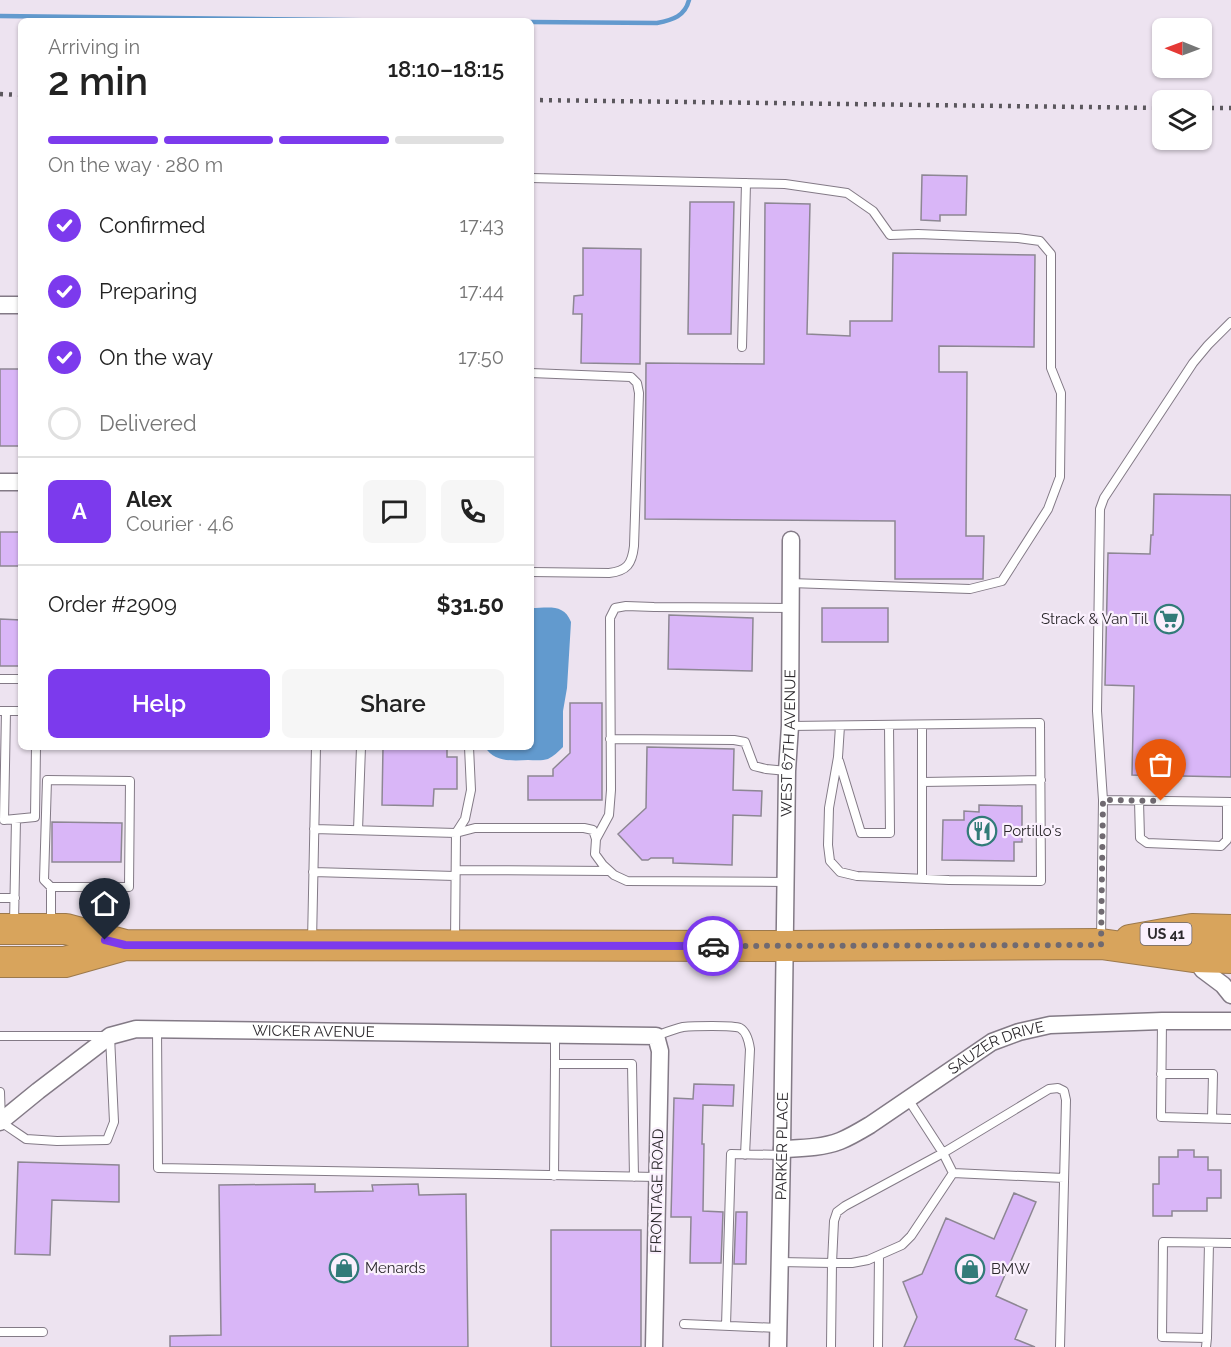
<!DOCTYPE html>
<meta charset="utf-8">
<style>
:root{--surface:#fff;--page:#f6f6f6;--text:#222;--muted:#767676;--line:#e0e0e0;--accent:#7c3aed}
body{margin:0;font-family:Raleway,sans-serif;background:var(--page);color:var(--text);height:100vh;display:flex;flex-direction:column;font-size:22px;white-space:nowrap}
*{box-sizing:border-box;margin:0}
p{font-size:20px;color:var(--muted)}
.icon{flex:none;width:33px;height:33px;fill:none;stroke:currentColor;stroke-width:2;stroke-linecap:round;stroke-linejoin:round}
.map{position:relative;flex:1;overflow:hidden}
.sheet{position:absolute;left:18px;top:18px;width:516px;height:732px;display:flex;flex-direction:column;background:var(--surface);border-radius:9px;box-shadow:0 2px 4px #0004}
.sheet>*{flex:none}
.needle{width:39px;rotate:271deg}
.buttons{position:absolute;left:1152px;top:18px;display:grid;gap:12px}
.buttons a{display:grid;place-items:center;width:60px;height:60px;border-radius:9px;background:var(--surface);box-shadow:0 2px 4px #0004;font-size:30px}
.pin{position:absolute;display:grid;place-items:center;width:51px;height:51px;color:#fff;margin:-62px -26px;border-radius:50% 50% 50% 0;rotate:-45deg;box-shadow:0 0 6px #0007}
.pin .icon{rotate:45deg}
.courier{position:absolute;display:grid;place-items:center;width:60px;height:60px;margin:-30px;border:4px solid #7c3aed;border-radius:50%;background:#fff;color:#222;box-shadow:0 2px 8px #0007}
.summary em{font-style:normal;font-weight:600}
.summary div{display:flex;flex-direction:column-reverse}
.summary{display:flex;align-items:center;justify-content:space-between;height:102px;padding:0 30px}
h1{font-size:39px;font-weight:600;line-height:45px}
.bar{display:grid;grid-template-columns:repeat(4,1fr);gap:9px 6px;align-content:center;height:72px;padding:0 30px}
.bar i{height:8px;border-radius:4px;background:var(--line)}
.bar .current{background:var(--accent)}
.bar p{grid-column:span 4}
.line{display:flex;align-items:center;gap:15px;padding:0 30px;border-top:2px solid var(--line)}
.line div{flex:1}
.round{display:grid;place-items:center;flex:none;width:63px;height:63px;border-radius:9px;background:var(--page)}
ol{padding:0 30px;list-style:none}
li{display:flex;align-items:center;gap:18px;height:66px}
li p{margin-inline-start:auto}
li .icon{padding:6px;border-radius:50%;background:var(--accent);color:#fff;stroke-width:4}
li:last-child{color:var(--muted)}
li i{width:33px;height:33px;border:3px solid var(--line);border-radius:50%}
.action{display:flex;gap:12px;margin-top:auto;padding:12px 30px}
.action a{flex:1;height:69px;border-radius:9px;background:var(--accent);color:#fff;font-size:24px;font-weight:600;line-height:69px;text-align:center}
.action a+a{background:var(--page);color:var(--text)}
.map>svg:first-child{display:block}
.water{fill:#629ace}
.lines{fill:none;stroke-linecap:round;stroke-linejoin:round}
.stream{stroke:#629ace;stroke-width:4.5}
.building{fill:#d9b6f7;stroke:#8d8793;stroke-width:1.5}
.lane-casing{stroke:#837a86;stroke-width:10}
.street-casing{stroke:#837a86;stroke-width:19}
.highway-casing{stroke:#9c794c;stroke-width:32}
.lane{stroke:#fff;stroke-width:8}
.street{stroke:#fff;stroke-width:16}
.highway{stroke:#d8a45c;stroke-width:30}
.rail{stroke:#5b575d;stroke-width:4.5;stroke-dasharray:3 6;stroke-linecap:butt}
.done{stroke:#706a71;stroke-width:6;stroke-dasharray:0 10.8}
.route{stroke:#7c3aed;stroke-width:8}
.labels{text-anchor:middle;stroke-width:4.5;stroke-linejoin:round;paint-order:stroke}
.shield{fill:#faf0fd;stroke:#6a656b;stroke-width:1.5}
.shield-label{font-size:14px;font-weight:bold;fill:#2c292d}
.poi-label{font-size:15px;fill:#2c292d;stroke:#faf0fd;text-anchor:start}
.street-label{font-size:15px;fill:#2c292d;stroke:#faf0fd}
</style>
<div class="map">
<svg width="1231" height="1347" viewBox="0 0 1231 1347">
<rect width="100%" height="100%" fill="#ede3f0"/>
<path class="water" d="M 531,608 C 548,608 564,603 571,622 L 567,688 L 563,711 L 563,747 C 558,752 554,756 548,759 C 542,761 534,760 528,760 C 512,761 494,762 485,747 L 531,747 Z"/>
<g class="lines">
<path class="stream" d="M 0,16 L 427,21
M 531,22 L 657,23 C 673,20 685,16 689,0"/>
</g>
<path class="building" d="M 922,175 L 967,176 L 966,215 L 940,215 L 940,221 L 921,220 Z
M 690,202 L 734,202 L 731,334 L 688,334 Z
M 765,203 L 810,204 L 807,334 L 850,336 L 850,321 L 892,321 L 893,253 L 1035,255 L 1034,347 L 939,346 L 939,372 L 967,372 L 966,536 L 984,536 L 983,579 L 895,579 L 895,521 L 645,519 L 646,363 L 764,364 Z
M 583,248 L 641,249 L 640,364 L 581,363 L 582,314 L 573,314 L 574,296 L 583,295 Z
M 0,369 L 21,369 L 21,446 L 0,446 Z
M 1154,494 L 1231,495 L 1231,777 L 1132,775 L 1134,686 L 1105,685 L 1108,553 L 1150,554 L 1151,535 L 1153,535 Z
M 0,532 L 21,532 L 21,566 L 0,566 Z
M 822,608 L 888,608 L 888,642 L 822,642 Z
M 669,615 L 753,618 L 752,671 L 668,669 Z
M 0,619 L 21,620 L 21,666 L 0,666 Z
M 570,703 L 602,703 L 602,800 L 528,800 L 528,776 L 553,776 L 553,769 L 570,753 Z
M 383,747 L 447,747 L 447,757 L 457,757 L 457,789 L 434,789 L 433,806 L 382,805 Z
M 647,747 L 734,749 L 733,790 L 762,791 L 761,816 L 733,815 L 732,865 L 673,863 L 673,858 L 651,858 L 648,860 L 642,860 L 618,834 L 646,808 Z
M 979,805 L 1022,806 L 1022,842 L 1014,842 L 1014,861 L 942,860 L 943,820 L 964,820 L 964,811 L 979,812 Z
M 52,822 L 122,823 L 121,862 L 52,862 Z
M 694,1084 L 734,1085 L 733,1106 L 703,1105 L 702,1144 L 704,1144 L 703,1211 L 723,1212 L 721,1263 L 690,1263 L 691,1217 L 671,1217 L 674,1098 L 693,1099 Z
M 1178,1150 L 1194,1150 L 1194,1157 L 1208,1157 L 1208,1170 L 1221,1170 L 1221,1198 L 1207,1198 L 1207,1211 L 1172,1211 L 1172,1216 L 1153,1216 L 1153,1184 L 1159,1184 L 1159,1157 L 1178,1157 Z
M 18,1162 L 119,1165 L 119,1202 L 52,1200 L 50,1255 L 15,1254 Z
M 315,1184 L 315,1192 L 373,1191 L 372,1185 L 418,1184 L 419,1195 L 466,1194 L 468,1347 L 170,1347 L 170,1336 L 221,1335 L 219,1185 Z
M 1014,1193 L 1036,1202 L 996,1296 L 1027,1310 L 1015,1339 L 1035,1347 L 904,1347 L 917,1317 L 903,1282 L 922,1274 L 946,1218 L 994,1239 Z
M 736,1212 L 747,1212 L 746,1264 L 734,1264 Z
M 551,1230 L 641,1230 L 641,1347 L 551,1347 Z"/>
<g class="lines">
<g class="lane-casing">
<path id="lane" d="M 531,178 L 785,184 L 847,193 L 873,211 L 890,235 L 918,234 L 1018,238 L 1040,241 L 1051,254 L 1051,368 L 1061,393 L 1060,477 L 1048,509 L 1002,581 L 970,589 L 790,583
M 742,347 L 746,183
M 531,373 L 631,377 L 637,383 L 639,393 L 634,546 C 632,564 627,571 609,573 L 531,572
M 0,679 L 21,679
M 0,711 L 21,711
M 6,711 L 4,820 L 35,817 L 36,747
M 790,726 L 1040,723 L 1041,881 L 949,880 L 857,876 L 840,872 L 830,861 L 828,845 L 829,808 L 838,757 L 840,726
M 610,739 L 734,740 L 745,742 L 754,766 L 766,769 L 787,771
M 839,761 L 861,833 L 890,833 L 889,725
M 922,782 L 1041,780
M 1103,800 L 1097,711 L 1100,509 L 1104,498 L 1193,363 L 1208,345 L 1231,322
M 1139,801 L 1140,838 L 1147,843 L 1221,846 L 1227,840 L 1227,802
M 314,829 L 456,833 L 465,819 L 471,790 L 469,747
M 358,830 L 361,747
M 596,839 L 609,815 L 611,790 L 610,618 L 615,608 L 626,606 L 654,607 L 790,608
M 456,870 L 609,871
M 313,872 L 455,876
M 922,878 L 922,725
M 0,898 L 15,898
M 14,923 L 16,819
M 51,923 L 51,887 L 129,887 L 130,781 L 47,780 L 44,880 L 51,887
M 1101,939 L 1103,800 L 1231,802
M 312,942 L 316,747
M 455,942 L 456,833 L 475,828 L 584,828 L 593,830 L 596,839 L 595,854 L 603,865 L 614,875 L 627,881 L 785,882
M 1162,1021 L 1161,1117 L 1231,1119
M 157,1029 L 158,1168 L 657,1177
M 555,1035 L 555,1064 L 632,1064 L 634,1177
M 0,1036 L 110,1036 L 114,1122 L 107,1140 L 57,1141 L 26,1139 L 1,1122 L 0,1092
M 656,1036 C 664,1033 674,1029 683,1027 C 692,1026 733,1025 740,1028 C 747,1032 749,1042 750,1049 L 745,1155
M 1161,1074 L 1213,1074 L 1212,1118
M 908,1099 L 943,1153 L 1049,1089 L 1058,1088 L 1064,1091 L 1066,1100 L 1060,1347
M 953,1173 L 943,1153 L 845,1206 L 837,1212 L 834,1221 L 832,1263 L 852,1263 L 868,1260 L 902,1245 L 911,1236 L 953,1173 L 1064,1178
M 554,1176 L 555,1064
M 780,1262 L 832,1263 L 831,1347
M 684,1324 L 778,1328
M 726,1326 L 731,1154 L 782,1155
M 0,1332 L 43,1332
M 1207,1338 L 1209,1243
M 878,1347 L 879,1256
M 1206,1347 L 1207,1338 L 1162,1337 L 1163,1242 L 1231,1243"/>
</g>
<g class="street-casing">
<g id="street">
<path d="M 0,305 L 21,305"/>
<path d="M 0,482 L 21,482"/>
<path d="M 1193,957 L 1203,970 L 1223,985 L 1231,995"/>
<path id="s1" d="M 0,1122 L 38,1091 L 110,1036 L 136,1029 L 656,1036 L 660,1051 L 654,1347"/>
<path id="s2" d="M 782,1149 C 801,1148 822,1148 840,1141 C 850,1137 860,1131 870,1125 L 992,1042 L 1019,1032 L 1050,1025 L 1162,1021 L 1231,1021"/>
<path id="s3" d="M 778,1347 L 782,1149 L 787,771 L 790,726 L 791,540"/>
</g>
</g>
<g class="highway-casing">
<path id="highway" d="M 0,929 L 66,929 L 125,945 L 784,946 L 1101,944 L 1193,957 L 1231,958
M 1130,940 L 1192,929 L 1231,930
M 0,962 L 65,962 L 125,945"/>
</g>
<use href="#lane" class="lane"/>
<use href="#street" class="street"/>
<use href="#highway" class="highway"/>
<path class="rail" d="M 0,94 L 21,95
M 531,100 L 1162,108
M 1202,108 L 1231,108"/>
</g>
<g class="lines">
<path class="done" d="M 713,946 L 1101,945 L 1103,800 L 1161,801"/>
<path class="route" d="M 105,940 L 125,945 L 713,946"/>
</g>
<defs>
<g id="supermarket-ring" transform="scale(1.5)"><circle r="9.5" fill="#faf0fd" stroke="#327b79" stroke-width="1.5"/><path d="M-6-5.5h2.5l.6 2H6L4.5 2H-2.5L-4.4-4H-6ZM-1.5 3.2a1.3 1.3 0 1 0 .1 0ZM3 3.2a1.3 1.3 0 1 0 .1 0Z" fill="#327b79"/></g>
<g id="restaurant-ring" transform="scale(1.5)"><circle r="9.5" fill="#faf0fd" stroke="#327b79" stroke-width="1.5"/><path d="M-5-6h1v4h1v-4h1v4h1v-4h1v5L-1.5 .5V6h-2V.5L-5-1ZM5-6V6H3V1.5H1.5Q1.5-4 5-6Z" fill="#327b79"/></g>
<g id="shop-ring" transform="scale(1.5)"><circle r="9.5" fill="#faf0fd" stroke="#327b79" stroke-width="1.5"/><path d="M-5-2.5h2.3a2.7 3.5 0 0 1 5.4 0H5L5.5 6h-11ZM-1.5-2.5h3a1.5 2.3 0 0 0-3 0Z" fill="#327b79"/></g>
</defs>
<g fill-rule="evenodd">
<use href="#supermarket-ring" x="1169" y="619"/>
<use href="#restaurant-ring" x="982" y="831"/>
<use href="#shop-ring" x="344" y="1268"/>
<use href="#shop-ring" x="970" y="1269"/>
</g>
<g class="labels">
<rect class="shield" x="1140.5" y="923" width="51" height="22" rx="4.5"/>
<g class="shield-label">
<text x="1166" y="939">US 41</text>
</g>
<g class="poi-label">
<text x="1148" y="624" text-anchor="end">Strack &amp; Van Til</text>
<text x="1003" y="836">Portillo's</text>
<text x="365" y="1273">Menards</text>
<text x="991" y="1274">BMW</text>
</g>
<g class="street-label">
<text dy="5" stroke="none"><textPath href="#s3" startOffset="604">WEST 67TH AVENUE</textPath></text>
<text dy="5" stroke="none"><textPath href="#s1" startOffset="344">WICKER AVENUE</textPath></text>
<text dy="5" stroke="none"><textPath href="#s2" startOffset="242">SAUZER DRIVE</textPath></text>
<text dy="5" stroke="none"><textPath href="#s3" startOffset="201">PARKER PLACE</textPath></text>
<text transform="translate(657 1191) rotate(-89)" y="5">FRONTAGE ROAD</text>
</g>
</g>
</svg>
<div class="buttons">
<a><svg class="needle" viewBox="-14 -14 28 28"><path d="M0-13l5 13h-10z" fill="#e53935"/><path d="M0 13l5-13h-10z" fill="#767676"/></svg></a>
<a><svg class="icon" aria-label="layers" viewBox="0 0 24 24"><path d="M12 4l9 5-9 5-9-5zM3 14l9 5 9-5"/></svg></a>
</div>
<div class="pin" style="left:1161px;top:801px;background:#ea580c"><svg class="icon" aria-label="bag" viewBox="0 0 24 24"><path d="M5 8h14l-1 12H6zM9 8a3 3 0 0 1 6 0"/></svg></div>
<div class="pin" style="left:105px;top:940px;background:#1f2937"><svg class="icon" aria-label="home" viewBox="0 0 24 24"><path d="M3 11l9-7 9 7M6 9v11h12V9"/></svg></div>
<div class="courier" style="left:713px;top:946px"><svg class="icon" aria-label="car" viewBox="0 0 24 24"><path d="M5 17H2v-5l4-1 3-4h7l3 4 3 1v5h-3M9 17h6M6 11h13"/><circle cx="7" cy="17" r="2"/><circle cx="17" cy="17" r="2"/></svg></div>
<section class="sheet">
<div class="summary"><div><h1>2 min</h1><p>Arriving in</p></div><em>18:10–18:15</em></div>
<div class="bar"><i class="current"></i><i class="current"></i><i class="current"></i><i></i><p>On the way · 280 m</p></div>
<ol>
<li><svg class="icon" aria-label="check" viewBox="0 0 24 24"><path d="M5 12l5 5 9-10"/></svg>Confirmed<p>17:43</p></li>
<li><svg class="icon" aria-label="check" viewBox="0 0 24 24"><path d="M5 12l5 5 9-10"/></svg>Preparing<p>17:44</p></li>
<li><svg class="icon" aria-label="check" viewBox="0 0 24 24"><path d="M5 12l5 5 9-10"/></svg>On the way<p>17:50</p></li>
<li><i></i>Delivered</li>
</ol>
<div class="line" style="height:108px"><b class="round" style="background:var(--accent);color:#fff">A</b><div><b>Alex</b><p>Courier · 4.6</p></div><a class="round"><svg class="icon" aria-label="chat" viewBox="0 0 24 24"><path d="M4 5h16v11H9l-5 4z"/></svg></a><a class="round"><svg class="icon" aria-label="phone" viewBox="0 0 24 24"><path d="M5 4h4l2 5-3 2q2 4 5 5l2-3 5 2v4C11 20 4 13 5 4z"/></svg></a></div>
<div class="line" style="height:78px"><div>Order #2909</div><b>$31.50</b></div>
<div class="action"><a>Help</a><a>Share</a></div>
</section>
</div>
